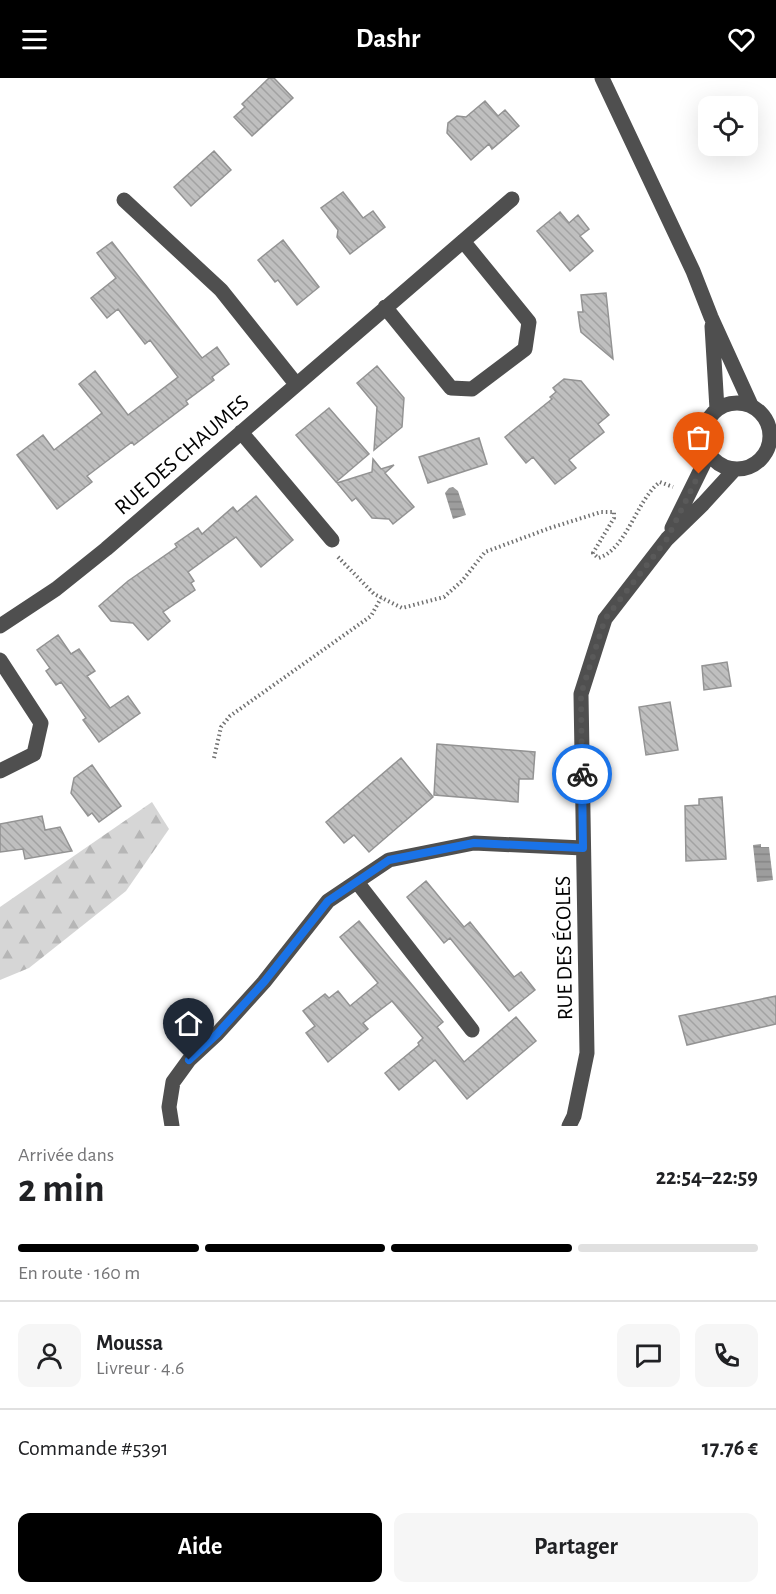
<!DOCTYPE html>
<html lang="fr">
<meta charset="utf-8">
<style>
:root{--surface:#fff;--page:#f6f6f6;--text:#202124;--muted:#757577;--line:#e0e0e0;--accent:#000}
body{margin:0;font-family:"Alegreya Sans",sans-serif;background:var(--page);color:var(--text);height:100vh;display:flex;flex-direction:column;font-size:22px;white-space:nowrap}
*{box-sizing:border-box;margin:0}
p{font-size:20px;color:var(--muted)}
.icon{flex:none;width:33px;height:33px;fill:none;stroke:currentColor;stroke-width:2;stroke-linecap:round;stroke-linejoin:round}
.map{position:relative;height:1048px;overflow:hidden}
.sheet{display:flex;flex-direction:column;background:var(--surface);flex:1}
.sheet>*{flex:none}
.tools{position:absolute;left:698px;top:18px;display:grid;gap:12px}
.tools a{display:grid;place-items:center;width:60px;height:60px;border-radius:12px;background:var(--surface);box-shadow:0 6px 24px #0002;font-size:30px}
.pin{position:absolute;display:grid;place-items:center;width:51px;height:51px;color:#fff;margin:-62px -26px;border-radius:50% 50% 50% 0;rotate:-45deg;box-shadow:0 0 6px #0007}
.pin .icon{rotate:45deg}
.courier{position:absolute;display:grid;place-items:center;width:60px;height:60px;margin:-30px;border:4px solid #1a73e8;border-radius:50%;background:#fff;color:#222;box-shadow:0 2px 8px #0007}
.headline em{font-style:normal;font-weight:700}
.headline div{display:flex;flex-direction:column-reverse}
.headline{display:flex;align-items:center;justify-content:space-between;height:102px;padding:0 18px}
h1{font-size:39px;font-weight:700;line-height:45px}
.bar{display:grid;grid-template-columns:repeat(4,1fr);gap:9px 6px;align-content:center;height:72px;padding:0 18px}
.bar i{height:8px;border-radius:4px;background:var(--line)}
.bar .active{background:var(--accent)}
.bar p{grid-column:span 4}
.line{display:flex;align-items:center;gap:15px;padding:0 18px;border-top:2px solid var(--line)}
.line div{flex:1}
.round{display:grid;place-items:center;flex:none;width:63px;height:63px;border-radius:12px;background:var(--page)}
.button{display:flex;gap:12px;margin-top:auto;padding:12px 18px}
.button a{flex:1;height:69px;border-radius:12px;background:var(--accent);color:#fff;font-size:24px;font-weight:700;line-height:69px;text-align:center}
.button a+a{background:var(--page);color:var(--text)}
header{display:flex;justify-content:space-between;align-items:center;height:78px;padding:0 18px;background:var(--accent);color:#fff;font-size:27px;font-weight:700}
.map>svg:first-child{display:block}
.forest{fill:url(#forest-firs)}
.water{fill:url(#water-rules)}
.building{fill:url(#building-back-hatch);stroke:#939393;stroke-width:1.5}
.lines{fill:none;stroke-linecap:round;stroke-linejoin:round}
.path{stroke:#717171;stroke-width:4;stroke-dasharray:1.5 3;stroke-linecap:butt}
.minor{stroke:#4f4f4f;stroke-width:15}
.done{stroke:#595959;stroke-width:6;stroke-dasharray:0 10.8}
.route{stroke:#1a73e8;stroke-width:8}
.labels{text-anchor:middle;stroke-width:4.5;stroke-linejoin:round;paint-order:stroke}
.street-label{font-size:22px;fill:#000;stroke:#fff}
</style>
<header><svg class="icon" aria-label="menu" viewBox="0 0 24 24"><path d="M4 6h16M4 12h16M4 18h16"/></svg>Dashr<svg class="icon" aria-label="heart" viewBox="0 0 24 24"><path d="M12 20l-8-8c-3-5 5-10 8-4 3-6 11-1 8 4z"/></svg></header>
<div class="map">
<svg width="776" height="1048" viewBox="0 0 776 1048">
<defs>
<pattern id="forest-firs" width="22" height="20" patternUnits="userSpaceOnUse" patternTransform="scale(1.5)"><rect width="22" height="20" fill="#d6d6d6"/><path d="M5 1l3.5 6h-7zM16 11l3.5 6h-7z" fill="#b6b6b6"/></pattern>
<pattern id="water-rules" width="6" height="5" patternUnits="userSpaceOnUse" patternTransform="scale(1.5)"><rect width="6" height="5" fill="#9d9d9d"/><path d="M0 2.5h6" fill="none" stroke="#858585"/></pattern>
<pattern id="building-back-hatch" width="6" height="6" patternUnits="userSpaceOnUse" patternTransform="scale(1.5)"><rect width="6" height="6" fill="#bfbfbf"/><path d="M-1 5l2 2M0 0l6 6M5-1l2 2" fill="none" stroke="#a2a2a2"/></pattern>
</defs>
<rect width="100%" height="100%" fill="#fff"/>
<path class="forest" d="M 152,724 L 169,751 L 126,813 L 29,890 L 0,902 L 0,829 Z"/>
<path class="water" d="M 453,409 L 458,413 L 466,437 L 453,441 L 445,415 L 449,410 Z
M 761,766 L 761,769 L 769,769 L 773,802 L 757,804 L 753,767 Z"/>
<path class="building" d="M 269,0 L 274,0 L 293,20 L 252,58 L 234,39 L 245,29 L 242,26 Z
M 485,23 L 498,38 L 505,32 L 519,48 L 492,71 L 489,66 L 471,82 L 447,55 L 448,45 L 457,38 L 466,39 Z
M 214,73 L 231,92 L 191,128 L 174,109 Z
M 343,114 L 363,140 L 373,133 L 385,149 L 350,176 L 337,159 L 338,152 L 321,130 Z
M 560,134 L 569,145 L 578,137 L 589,151 L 580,158 L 593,173 L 570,193 L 537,153 Z
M 283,162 L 319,209 L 297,227 L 278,202 L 275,204 L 258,182 Z
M 112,164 L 202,280 L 217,269 L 229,286 L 212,299 L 214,302 L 186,323 L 188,326 L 134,367 L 132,364 L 87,398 L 92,404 L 57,431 L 17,377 L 43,357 L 54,372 L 102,335 L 79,306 L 95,293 L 128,337 L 178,299 L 150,262 L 145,266 L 118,231 L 107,240 L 91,220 L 116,200 L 97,175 Z
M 606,215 L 613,281 L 581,254 L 580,249 L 578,234 L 583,234 L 581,217 Z
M 377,288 L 404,320 L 402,349 L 374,372 L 377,329 L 357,305 Z
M 564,301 L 581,303 L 609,337 L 598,346 L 604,354 L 569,382 L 576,390 L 555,406 L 533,379 L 526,385 L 505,359 L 552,321 L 550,319 L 556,314 L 553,310 Z
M 329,330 L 369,376 L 336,404 L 296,357 Z
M 479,360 L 487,386 L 428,405 L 419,379 Z
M 373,381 L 381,391 L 394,387 L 385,395 L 414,429 L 393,446 L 389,441 L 372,440 L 356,420 L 352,423 L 337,405 L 372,394 Z
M 256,418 L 293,462 L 261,489 L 236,459 L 188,494 L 194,503 L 191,505 L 195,512 L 163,534 L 170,543 L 148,562 L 133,545 L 111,543 L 99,528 L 128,503 L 177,469 L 175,466 L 198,450 L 202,456 L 233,429 L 237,434 Z
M 58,557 L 71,576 L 79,571 L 95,593 L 87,598 L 110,630 L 128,618 L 140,635 L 99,664 L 83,642 L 86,640 L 61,604 L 56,607 L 46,593 L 50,590 L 37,572 Z
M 727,584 L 731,608 L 704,612 L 702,588 Z
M 670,624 L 678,672 L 646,677 L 639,629 Z
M 437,666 L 535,674 L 533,701 L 519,701 L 518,724 L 434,717 Z
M 401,680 L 433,719 L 369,774 L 354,757 L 344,765 L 326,744 Z
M 92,687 L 121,728 L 99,744 L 92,735 L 88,738 L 71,715 L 74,700 Z
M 722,719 L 726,781 L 686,783 L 685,728 L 699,727 L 699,721 Z
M 42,738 L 45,752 L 60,749 L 72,773 L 25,781 L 23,771 L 0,774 L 0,746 Z
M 426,803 L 464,849 L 470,844 L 514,899 L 521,894 L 535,912 L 509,933 L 450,860 L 444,865 L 407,819 Z
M 359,843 L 443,944 L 437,949 L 464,984 L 516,939 L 536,963 L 467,1021 L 435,982 L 399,1012 L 385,995 L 419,967 L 418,965 L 423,960 L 392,923 L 363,945 L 368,951 L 328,984 L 306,955 L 315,948 L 303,933 L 325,916 L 329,920 L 338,913 L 350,928 L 378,905 L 340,859 Z
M 776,918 L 776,946 L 687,967 L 679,938 Z"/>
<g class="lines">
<path class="path" d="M 338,479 L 374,516 L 402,530 L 444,519 L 462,503 L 485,474 L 550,450 L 601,434 L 614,434 L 614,440 L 593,475 L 598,480 C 627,472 636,422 660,404 L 673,409
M 214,680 L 221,649 L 230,638 L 371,538 L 381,520"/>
<path class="minor" d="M 602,0 L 693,193 L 711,239 L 751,327
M 124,122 L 221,212 L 296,306
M 385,229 L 451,310 L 472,311 L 525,271 L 529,244 L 463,163
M 712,248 L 717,331
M704 358a33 33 0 1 1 66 0a33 33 0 1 1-66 0Z
M 241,354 L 332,462
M 672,450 L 709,375
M 0,548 L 56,511 L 106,471 L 512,121
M 0,582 L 41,645 L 34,676 L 0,693
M 357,804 L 472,952
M 172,1048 L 169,1029 L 173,1004 L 189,982 L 217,956 L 264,904 L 328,823 L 389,782 L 474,765 L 583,770
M 569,1048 L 574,1038 L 587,975 L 581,616 L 605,541 L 667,461 L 703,426 L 735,391"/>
</g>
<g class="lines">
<path class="done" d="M 582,696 L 581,616 L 605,541 L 667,461 L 699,396"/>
<path class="route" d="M 189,982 L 217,956 L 264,904 L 328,823 L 389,782 L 474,765 L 583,770 L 582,696"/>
</g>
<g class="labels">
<g class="street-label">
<text transform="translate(181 376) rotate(-41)" y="8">RUE DES CHAUMES</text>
<text transform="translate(563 870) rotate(-91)" y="8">RUE DES ÉCOLES</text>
</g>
</g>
</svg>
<div class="tools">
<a><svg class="icon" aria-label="locate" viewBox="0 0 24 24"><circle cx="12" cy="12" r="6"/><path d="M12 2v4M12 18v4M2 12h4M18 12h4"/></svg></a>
</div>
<div class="pin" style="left:699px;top:396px;background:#ea580c"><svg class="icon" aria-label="bag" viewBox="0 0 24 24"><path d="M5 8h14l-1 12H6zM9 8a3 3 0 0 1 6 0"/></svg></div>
<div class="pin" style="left:189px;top:982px;background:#1f2937"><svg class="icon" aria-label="home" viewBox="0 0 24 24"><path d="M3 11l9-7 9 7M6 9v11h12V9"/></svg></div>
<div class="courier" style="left:582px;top:696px"><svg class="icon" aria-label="bike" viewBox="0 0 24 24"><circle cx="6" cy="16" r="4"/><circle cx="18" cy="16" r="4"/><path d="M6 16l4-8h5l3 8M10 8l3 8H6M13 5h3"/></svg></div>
</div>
<section class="sheet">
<div class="headline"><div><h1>2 min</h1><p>Arrivée dans</p></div><em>22:54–22:59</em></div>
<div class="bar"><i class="active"></i><i class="active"></i><i class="active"></i><i></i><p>En route · 160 m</p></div>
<div class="line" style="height:108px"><a class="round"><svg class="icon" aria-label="person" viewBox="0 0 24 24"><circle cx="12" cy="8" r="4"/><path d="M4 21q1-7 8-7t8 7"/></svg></a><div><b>Moussa</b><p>Livreur · 4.6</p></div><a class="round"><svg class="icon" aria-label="chat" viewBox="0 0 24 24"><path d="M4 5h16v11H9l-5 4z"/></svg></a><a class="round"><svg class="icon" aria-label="phone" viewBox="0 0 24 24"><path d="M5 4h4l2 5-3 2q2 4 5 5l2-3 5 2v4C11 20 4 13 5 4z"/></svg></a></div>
<div class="line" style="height:78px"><div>Commande #5391</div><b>17.76 €</b></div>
<div class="button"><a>Aide</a><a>Partager</a></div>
</section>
